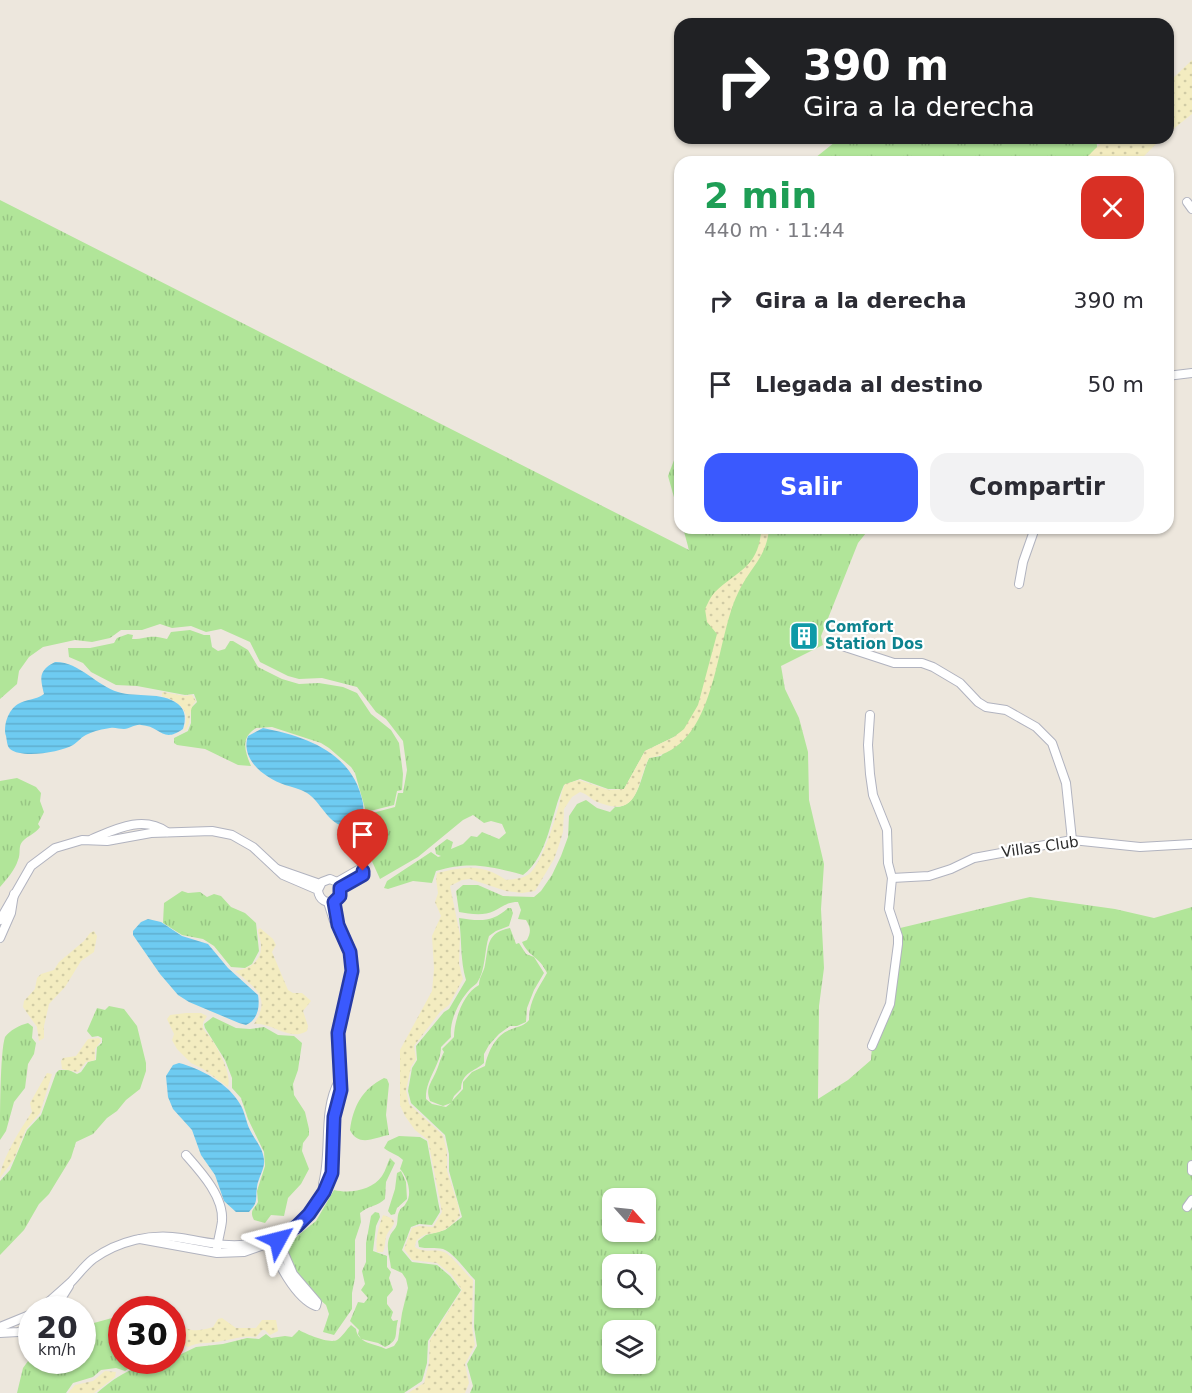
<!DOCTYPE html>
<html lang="es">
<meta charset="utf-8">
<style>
body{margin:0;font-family:"DejaVu Sans",sans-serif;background:#f2f2f3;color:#2b2b33;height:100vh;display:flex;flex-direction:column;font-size:22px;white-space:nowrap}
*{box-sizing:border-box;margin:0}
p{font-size:20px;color:#7c7c81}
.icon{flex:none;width:33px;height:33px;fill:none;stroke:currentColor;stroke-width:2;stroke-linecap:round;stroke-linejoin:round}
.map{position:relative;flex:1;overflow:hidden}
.panel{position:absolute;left:674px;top:156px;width:500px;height:378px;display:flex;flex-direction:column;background:#fff;border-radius:18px;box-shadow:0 2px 4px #0004}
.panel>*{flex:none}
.guide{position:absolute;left:674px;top:18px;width:500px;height:126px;border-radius:18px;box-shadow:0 2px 4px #0004;background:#202124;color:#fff;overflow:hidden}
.needle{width:39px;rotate:117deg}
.tools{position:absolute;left:602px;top:1188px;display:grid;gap:12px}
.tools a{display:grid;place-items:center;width:54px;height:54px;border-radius:12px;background:#fff;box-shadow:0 2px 4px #0004;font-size:30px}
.speed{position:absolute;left:18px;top:1296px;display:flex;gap:12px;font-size:30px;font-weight:700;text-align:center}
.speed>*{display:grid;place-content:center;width:78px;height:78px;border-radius:50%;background:#fff;box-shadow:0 2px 4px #0004;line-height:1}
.speed small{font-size:15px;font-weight:400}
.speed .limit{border:9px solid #d22;background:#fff;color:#111}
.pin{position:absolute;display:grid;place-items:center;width:51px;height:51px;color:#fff;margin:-62px -26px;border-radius:50% 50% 50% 0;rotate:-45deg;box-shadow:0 0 6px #0007}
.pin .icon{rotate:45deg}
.me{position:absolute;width:66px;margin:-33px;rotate:52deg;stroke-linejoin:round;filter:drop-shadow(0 0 4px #0008)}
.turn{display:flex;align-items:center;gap:21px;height:126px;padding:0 30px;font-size:27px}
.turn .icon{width:78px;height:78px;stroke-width:2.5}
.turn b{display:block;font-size:42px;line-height:51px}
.round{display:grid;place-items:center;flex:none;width:63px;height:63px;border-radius:18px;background:#f2f2f3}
.headline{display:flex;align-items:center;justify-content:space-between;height:102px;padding:0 30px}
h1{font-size:36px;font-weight:700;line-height:45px;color:#1e9e55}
.action{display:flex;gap:12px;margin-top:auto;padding:12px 30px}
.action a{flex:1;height:69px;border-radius:18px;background:#3a59fe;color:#fff;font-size:24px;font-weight:700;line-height:69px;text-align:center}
.action a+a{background:#f2f2f3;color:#2b2b33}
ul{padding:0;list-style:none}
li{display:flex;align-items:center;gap:18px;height:84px;padding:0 30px}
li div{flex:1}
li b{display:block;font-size:22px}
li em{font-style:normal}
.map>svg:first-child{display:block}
</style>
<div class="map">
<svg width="1192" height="1393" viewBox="0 0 1192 1393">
<defs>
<pattern id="grass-tufts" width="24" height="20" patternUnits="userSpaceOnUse" patternTransform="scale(1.5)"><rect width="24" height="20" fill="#b1e599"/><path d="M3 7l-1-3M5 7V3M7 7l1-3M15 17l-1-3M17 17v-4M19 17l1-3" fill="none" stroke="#98c584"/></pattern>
<pattern id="sand-dots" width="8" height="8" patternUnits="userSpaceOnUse" patternTransform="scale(1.5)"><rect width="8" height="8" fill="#f3ecc0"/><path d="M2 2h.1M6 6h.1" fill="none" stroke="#d0cba5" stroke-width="1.8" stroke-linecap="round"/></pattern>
<pattern id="water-rules" width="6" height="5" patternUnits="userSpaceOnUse" patternTransform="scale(1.5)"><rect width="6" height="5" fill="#6ecbf1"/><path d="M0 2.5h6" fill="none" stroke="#5faecf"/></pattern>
</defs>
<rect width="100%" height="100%" fill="#ede7dd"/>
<g fill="url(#grass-tufts)" fill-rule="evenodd">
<path d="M840,138H1096L1099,162H810Z"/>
<path d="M0,200L689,550L683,528H870L858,543L821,636L823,645L781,666L785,689L799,718L808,752L809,800L824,864L821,909L824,968L819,1006L818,1099L848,1080L871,1060L872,1046L890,1004L896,929L1030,897L1115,909L1154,918L1192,907V1393H470L473,1386L467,1364L477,1346L474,1327L475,1280C466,1271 454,1253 443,1249C436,1247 426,1249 419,1247L418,1241L426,1235L445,1230L462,1217L449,1171V1154L445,1135L411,1103L408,1091L412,1068L417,1060L416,1046L444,1012L449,1009L466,980C460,960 462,940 459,918C479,921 492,923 508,908H511L513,913L509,926L496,931L489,936C484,951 486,970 477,983C475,985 472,987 470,989C459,1001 449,1021 451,1037L441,1047C441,1065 425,1079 426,1099L432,1104L446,1107L451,1103L443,1106L430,1101C426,1090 429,1086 434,1076C438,1069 440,1059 444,1052L442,1049L454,1037C454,1021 463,993 479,985C479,977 484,972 485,965C489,945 486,933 510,928L516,944L519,943L526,954L534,957L544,973L534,990L527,1008L526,1022L517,1026H510L499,1034L489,1045L484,1054V1063C474,1072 462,1072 461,1089L454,1096L452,1101L463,1089V1082L472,1072L485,1066C488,1051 496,1034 512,1029C519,1026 524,1026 529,1020C529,1001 538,989 547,973C539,956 529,957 522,942L527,940C531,932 531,928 526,920L518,919L521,910L518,902C507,902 504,906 494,911C484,916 470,914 459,912L456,891L463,885H478L503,896L534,897L541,891L552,875L561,856L568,837L569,816L577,804L586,800L597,808L610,812L615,807C639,808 641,774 649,758L661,756L681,732L674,737L645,751L624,789H608L580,779L564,785C551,813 549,856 523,875C489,866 470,861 436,871L432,883L413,881L388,889L384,888L387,881L431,852L438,857L441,856L436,854L435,848L447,839L453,842L451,849L463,844L471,836L477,837L482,832L499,839L506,833L502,824L491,821L484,823L473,815L463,820L418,857L380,879L356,826L365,815L395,807L398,793H403L407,770L403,741L386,719L376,712L357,687L322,678L299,679L288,676L260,662L250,642L221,629L206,632L191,626L172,628L160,624L142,630H121L110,638L92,642L75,640L43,647L29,657L19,671L17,684L0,699ZM612,1198H645V1232H612ZM612,1264H645V1298H612ZM612,1330H645V1364H612Z"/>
<path d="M679,447V515L668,476Z"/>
<path d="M190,630L204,635H210L212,647L218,651L225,649L230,641H233L248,650L258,667L282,679L299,684L319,683L343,687L357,693L371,714L391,730L399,743L403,774L402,790L397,791L394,805L366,812L355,773L351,767L329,748L321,743L272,727L256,728C240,738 245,751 251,766L238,765L205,749L177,745L174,743V738L188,731L191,723V708L197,702L194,694L185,695L137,686L116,685L91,672L83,663L69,657L68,648H90L114,643L117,638L128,634L133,635L132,639C149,639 148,634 167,639L171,632Z"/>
<path d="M17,778L36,787L41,793L40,801L44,812L38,824L40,827C35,834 27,836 22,842C18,847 21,854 18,860C15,870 7,879 0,887V781Z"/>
<path d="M182,891L188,893L200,892L207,897L214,894L221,896L231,907L245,913L256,923L259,951L252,964L245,968L231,967L214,946L203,939L182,935L163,923L164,903Z"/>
<path d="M109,1006L124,1009L137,1026L146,1063V1071L140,1089L126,1100L117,1111L107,1118L93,1134L76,1142L71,1158L49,1194L39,1204L24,1230L0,1255V1181L10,1170L27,1130L41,1115L56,1073L59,1070H69L77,1074L81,1072L88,1062L96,1060L97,1047L102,1043V1038L98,1036L92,1037L87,1031L97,1008L105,1010Z"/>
<path d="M213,1017L236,1028L250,1029L264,1027L278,1035L294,1036L302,1043L298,1070L293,1084L294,1095L305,1112L309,1129V1135L303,1143L302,1151L309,1169L301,1184L288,1198L284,1216L271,1215L265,1223L254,1220C249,1210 254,1210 258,1202L257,1191L265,1166L264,1152L248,1119L241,1098L232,1088V1078L225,1060L205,1028L204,1024Z"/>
<path d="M28,1023L33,1027L32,1038L36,1043L34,1054L28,1064L25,1088L14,1102L6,1131L0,1140C0,1119 0,1052 5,1037C10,1030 20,1025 28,1023Z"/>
<path d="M384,1078L387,1079L389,1084L386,1115L389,1135C375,1137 359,1148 350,1130C353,1107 362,1089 384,1078Z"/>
<path d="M399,1136L420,1137L427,1141L440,1212L432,1225L419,1224L411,1227L402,1250L412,1262L437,1265L450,1276L461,1290L428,1341L427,1363L422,1381L404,1393H97C118,1374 144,1360 172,1360L173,1358L196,1347L223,1344L247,1338L259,1339L266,1334L271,1338L285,1336L292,1337L299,1330C306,1334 329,1344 337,1340C342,1337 347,1329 351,1325L356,1329C358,1344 374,1343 386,1349L394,1346L398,1340L402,1313L408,1288L406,1279L402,1273L391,1268C390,1257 385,1246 390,1236C391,1232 396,1229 397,1224C398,1219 397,1215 400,1210C403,1205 403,1209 406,1203C413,1194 407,1176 400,1169L403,1160C397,1154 390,1153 384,1148L388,1141Z"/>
<path d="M390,1158L395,1163L386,1182L385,1199C378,1206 368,1206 360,1213L361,1222L355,1240V1278L352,1293V1309L334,1335L323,1332L329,1314L326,1305L311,1292L301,1281L283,1244L295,1238L316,1221L334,1190C351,1194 372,1190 382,1176C386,1170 387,1164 390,1158Z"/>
<path d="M401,1171L406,1182L407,1199L397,1208L395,1214L391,1215L388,1211L395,1189L397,1173Z"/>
<path d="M375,1212L379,1213L380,1217L376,1226L373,1251L387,1256V1267L391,1272L389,1278L393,1290L387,1297V1304L393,1312L391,1318L393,1321L398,1320C394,1334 400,1340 385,1347L378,1343L361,1339L358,1334L359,1330L350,1321L358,1302L364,1303L368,1298L361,1290L365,1284L362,1271L366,1262V1243L371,1216Z"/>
<path d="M112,1318H121L122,1360L154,1361L132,1366L125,1371L116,1368L101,1370L93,1377L73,1383L66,1393H17L23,1368L31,1357L32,1360H82L83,1326Z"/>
</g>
<g fill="url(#sand-dots)">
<path d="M1192,60V114L1167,134V84Z"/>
<path d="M1106,138H1162L1138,162H1082Z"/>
<path d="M757,528H769C767,558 749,568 738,593C714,642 718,747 649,758C636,783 640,818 600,803C592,801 588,794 580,792L572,797L564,809L563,832L559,845L554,859L535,891L522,893L506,891L470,879L462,880L450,886L460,935L459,964L463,979L449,1005L440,1012L414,1046L416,1059L411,1067L406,1090L409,1104L443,1135L447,1152V1171L458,1205L460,1216C454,1223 448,1229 439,1232C427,1235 426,1232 416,1241L415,1247C425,1254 434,1248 444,1252C453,1256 464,1273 473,1280L472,1327L475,1345L465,1364L469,1383L465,1393H408L424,1383L429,1363L430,1340L462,1290L451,1274L437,1263L412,1260L404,1249L412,1228L419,1226L433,1227L442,1212L428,1140L415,1130L405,1116L400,1105V1050L432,991L434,969L432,936L441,916L435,902L438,893L436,879L437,873C465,867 481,863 506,880C514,879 522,879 529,874C543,863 559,809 562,791L565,784L579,780L609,790L624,789L645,751L674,737L684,729L698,705L717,634L707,622L705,609C708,603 711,596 715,592C737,571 757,568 761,533Z"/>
<path d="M163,692L185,696L192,695L196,701C187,710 193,722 185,731L184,730C192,711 179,701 162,696V693Z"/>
<path d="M260,928L273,939L276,945L272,952L288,990L293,993H302L311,1001L303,1011L308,1026L307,1031C289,1042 272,1022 254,1024C272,997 255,988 235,971C249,969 262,962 261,945C261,940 258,935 258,930Z"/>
<path d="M94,931L97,936L94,952L81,961L65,987L49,1004L44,1026V1038L39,1041L37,1027L23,1007L24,1001L35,989L37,978L41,974L54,970L59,962L84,941L90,933Z"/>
<path d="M186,1013H201L207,1016C206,1019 203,1021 203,1024C202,1030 207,1033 210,1037C218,1048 232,1074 228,1087L203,1069L191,1063L177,1049L172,1040L174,1034L167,1019L170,1015Z"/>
<path d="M99,1038L101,1041L95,1049V1060L86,1062L78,1072L62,1069L61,1061L63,1058L76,1056L88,1039Z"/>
<path d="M47,1073L52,1074L40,1113L26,1129L14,1159L0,1178C0,1162 22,1126 32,1112L30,1103Z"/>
<path d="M383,1215C404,1221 389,1227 386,1237C385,1242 385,1248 383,1252H377C375,1239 379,1226 383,1215Z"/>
<path d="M222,1318L236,1328H256L262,1320H276L278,1331L270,1335L265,1330H262L256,1337C244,1335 233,1339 222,1341C210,1344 199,1341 188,1347L180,1344L173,1325C182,1323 184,1329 192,1330C198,1331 207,1329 213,1327L218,1319Z"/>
<path d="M105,1371L116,1372L115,1377L94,1393H68L75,1385L93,1381Z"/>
</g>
<g fill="url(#water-rules)">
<path d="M55,662C78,661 97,686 118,692C137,698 161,691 178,704C186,710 186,720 183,729C162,744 161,726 141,725C135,724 130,729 124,729C119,729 115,727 110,728C103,729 94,731 88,734C82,736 78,742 73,745C61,752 22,759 10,749C7,746 7,741 6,736C3,726 8,710 18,704C26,699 36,700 44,694C41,679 37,671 55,662Z"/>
<path d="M263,728C308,737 353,753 363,803C364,812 362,822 352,825C331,832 322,802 307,793C300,789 292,787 285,785C264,778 240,759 248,736Z"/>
<path d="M148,919L161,922L182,936L208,944L228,968L258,995C260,1006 258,1020 246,1025L239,1023L189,1002L178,995L160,974L133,935V931L141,922Z"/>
<path d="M179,1063C200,1068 229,1084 240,1104C245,1112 246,1122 250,1130C255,1140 263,1148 264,1160C265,1169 258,1178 257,1187C255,1200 259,1201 249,1212H236L224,1201L215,1175L201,1155L192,1130L173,1109L168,1097L166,1076L173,1065Z"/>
</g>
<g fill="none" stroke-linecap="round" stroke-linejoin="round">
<g stroke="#b1b3bf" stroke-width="10">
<g id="street">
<path d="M1187,202L1192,209"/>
<path d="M1167,376L1192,373"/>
<path d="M1019,584L1023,562L1035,528"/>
<path d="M836,644L894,663H922L933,667L960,683L978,702L986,707L1006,710L1036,727L1052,743L1066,783L1072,840"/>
<path d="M870,715L868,745L870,774L873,795L887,830L888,863L892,878L889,909L898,936V944L890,1004L872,1046"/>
<path d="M92,839C116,829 143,815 167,832"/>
<path d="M277,869L320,884"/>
<path d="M892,878L929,876L951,869L974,858L1072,840L1140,847L1192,844"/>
<path d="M337,882L358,870L363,871V875L341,888"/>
<path d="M0,920L31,866L55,848L82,840L107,841L151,833L212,831L232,835L253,847L283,875L318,890C319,900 327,905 336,900L341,890L337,882L330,879L322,882L318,890"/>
<path d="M0,938L11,913L14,894"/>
<path d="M186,1155C201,1172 224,1197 222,1221C221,1230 218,1239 217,1249"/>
<path d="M1192,1165V1171"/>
<path d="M323,1184C332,1150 322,1112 339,1081"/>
<path d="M1187,1207L1192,1200"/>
<path d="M140,1239L217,1253L244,1252L278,1240L290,1232L309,1214L324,1192L332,1173L334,1117L341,1090L338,1033L352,971L348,947L334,921L328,902"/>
<path d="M269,1241C277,1261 295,1298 316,1306L317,1302L293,1274L277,1237"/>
<path d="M39,1310C50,1301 60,1292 71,1282C78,1275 84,1266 93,1259C118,1241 151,1233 181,1238C213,1243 230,1249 263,1242"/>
<path d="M54,1310L69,1286"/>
<path d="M0,1327L32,1314"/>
<path d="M0,1333L18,1332L32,1328"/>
</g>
</g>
<use href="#street" stroke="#fff" stroke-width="8"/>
</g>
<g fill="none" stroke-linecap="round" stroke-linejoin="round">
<g stroke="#263aa5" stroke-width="15">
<path id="route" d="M278,1240L297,1226L309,1214L324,1192L332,1173L334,1117L341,1090L338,1033L352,971L350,952L338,925L334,902L340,896V888L363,875V871"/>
</g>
<use href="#route" stroke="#3a59fe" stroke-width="10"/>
</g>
<defs>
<g id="building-square" transform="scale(1.5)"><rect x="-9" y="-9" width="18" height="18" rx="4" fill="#0f9aa8" stroke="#fff"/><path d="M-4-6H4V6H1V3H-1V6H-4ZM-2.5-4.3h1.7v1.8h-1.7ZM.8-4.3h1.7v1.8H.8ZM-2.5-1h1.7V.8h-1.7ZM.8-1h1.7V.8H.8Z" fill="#fff"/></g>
</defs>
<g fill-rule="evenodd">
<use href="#building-square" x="804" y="636"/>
</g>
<g text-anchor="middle" stroke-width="4.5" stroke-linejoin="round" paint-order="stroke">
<g font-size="15" font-weight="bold" fill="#0d838f" stroke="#fff" text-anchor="start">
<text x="825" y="632">Comfort<tspan x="825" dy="17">Station Dos</tspan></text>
</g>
<g font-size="15" fill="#2b2b2b" stroke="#fff">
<text transform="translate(1040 847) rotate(-8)" y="5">Villas Club</text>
</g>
</g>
</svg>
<div class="tools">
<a><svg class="needle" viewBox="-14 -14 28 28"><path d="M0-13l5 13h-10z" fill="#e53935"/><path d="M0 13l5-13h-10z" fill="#7c7c81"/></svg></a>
<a><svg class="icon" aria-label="search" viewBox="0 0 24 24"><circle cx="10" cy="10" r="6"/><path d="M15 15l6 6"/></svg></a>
<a><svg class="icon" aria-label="layers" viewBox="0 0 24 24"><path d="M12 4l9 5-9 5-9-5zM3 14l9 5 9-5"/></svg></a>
</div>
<div class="speed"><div>20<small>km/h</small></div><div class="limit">30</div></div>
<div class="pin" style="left:363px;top:871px;background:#d93025"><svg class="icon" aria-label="arrive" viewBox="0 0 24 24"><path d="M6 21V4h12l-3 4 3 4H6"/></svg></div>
<svg class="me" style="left:278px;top:1240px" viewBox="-20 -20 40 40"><path d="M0-17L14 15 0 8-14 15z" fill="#3a59fe" stroke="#fff" stroke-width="4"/></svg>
<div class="guide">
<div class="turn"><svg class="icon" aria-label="right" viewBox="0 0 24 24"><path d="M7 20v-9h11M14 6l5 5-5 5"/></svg><div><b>390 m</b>Gira a la derecha</div></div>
</div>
<section class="panel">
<div class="headline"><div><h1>2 min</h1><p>440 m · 11:44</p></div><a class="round" style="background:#d93025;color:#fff"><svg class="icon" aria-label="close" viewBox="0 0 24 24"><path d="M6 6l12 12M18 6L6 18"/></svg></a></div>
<ul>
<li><svg class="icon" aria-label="right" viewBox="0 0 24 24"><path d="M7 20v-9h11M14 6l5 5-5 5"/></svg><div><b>Gira a la derecha</b></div><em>390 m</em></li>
<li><svg class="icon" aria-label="arrive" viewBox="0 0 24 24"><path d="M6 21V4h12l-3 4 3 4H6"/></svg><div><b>Llegada al destino</b></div><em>50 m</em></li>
</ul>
<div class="action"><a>Salir</a><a>Compartir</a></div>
</section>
</div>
